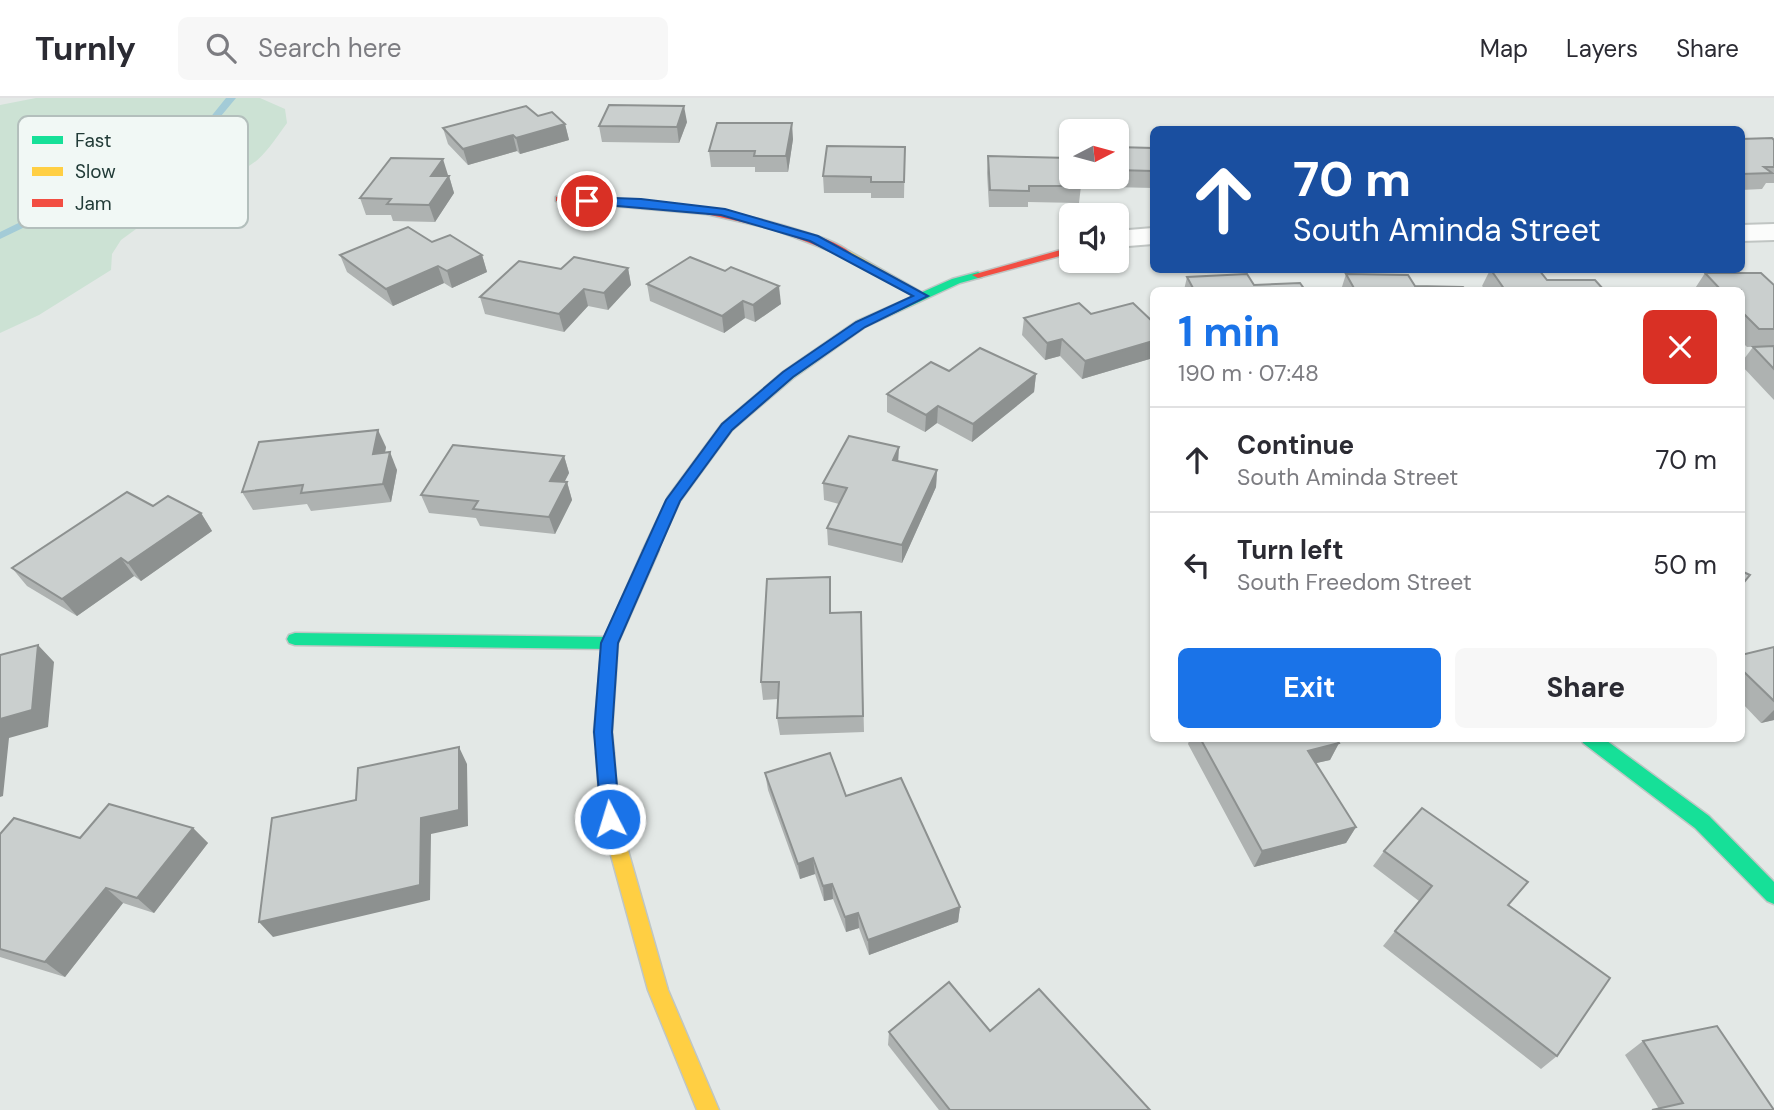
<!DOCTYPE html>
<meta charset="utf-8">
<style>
body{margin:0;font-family:"DM Sans",sans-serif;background:#f7f7f7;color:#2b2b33;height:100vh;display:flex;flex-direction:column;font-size:26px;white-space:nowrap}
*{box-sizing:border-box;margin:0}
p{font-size:23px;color:#7c7c81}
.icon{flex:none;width:38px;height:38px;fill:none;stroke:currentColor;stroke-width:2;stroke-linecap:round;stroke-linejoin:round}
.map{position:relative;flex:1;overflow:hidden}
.drawer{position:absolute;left:1150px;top:189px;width:595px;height:455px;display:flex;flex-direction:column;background:#fff;border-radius:10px;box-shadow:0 2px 5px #0004}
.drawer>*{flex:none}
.banner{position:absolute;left:1150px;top:28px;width:595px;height:147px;border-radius:10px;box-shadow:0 2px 5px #0004;background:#1a4fa0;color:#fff;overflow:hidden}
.needle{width:46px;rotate:84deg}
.fabs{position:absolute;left:1059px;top:21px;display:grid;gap:14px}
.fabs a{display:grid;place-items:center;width:70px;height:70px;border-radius:10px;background:#fff;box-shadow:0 2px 5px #0004;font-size:35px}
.pin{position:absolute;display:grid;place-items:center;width:60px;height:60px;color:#fff;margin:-30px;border:4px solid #fff;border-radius:50%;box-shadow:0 2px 7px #0007}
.me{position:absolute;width:77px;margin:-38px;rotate:355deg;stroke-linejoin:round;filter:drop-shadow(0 0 5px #0008)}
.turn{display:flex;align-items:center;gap:24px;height:147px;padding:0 28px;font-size:32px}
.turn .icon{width:91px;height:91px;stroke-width:2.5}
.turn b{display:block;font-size:49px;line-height:60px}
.round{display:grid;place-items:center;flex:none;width:74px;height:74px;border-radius:10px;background:#f7f7f7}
.overview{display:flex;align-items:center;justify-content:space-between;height:119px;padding:0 28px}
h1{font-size:42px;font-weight:700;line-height:52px;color:#1a73e8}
.action{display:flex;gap:14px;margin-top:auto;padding:14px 28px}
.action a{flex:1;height:80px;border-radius:10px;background:#1a73e8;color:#fff;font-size:28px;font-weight:700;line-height:80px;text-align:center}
.action a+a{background:#f7f7f7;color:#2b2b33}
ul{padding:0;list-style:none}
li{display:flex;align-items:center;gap:21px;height:105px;padding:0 28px;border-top:2px solid #e1e1e2}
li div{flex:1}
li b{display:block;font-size:26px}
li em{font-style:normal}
header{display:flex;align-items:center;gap:42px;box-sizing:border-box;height:98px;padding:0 35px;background:#fff;border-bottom:2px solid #e1e1e2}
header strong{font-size:33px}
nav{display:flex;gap:38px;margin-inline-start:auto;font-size:24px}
.search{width:490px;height:63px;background:#f7f7f7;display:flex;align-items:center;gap:18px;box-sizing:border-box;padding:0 24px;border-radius:10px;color:#7c7c81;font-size:26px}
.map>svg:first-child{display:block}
</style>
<header>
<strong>Turnly</strong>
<div class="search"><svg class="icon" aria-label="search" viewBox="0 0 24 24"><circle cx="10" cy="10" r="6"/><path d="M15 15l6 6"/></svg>Search here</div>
<nav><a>Map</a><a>Layers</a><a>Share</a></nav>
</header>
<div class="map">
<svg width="1774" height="1012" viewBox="0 0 1774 1012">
<rect width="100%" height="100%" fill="#e3e8e6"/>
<path fill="#cce2d4" d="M36,0H260L285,11L287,25C258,66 251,77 198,77L167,102L151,120L121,142L112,156L111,172L39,217L0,235V7Z"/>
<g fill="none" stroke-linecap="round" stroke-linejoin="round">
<path fill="#a3cbd7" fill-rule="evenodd" d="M226,0H236L211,30L133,77L0,141V134L125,73L205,26Z"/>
<g stroke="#c0c5c3" stroke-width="4">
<g id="street">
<path d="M1774,126V142L1741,143V127Z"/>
<path d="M1153,130V146L1116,149V133Z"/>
</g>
</g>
<g stroke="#bfc6c4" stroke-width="3">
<g id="fast">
<path d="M978,174L984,177L982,179L960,185L865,229L793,280L732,332L680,403L656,456H646L643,452L668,399L722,326L783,274L857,223L952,181Z"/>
<path d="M295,535L610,539L616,541L618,545L616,549L610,551L295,547L289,545L287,541L289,537Z"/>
<path d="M1581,640H1603L1709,718L1774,784V806L1767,803L1695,730L1583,645Z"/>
</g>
</g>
<g stroke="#bfc6c4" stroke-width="3">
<g id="slow">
<path d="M841,153H849L928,198L926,200H918L841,157Z"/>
<path d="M605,648L611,650L614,655L619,721L668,892L719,1012H697L648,892L601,721L596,655L599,650Z"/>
</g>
</g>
<g stroke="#bfc6c4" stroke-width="3">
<g id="jam">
<path d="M560,98C642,102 723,107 801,133C817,138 838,144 851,155L841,157L773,131L706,116L556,103V99Z"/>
<path d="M1071,149V155L978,180L972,177Z"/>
<path d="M651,447L659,452L618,545L612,634L614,655L611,660L605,662L599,660L594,634L602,545L643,452Z"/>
</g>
</g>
<use href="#street" fill="#fbfcfb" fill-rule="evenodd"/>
<use href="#fast" fill="#16e098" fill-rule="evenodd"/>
<use href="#slow" fill="#ffcf43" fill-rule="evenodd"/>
<use href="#jam" fill="#f24e42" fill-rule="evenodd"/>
</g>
<g fill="#aeb2b1">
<path d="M538,18L565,26L569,42L520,56L517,53L468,67L448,46L443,30Z"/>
<path d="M687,24L679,45L602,44L599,28Z"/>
<path d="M793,41L788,74H755V69H711L709,53Z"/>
<path d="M1741,41L1774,42V85H1766L1762,91L1741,92Z"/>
<path d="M905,49L904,100H871V95H824L823,78Z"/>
<path d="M1116,49L1153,50V90L1112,89L1110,79H1116Z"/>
<path d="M988,58L1081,88L1079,105L1028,104V109H989L987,75Z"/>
<path d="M448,77V78H449L454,95L435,124L393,123L391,117H366L360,100Z"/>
<path d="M432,144L482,157L487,174L452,190L444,185L393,208L347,174L340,157Z"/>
<path d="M628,170L631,187L608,212L588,208L564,234L485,216L480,199L561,171Z"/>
<path d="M1490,172H1539L1547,182L1604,192H1486L1482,188Z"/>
<path d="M1705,175L1774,187V248L1747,249L1741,243V192H1694Z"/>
<path d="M1346,176L1415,188L1466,192H1341Z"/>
<path d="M1187,179L1254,187L1305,192H1184Z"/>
<path d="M647,186L781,206L755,224L745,220L724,235L650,203Z"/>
<path d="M1091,216L1153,224V260L1082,281L1060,258L1045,262L1022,237L1024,220Z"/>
<path d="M1774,248V302L1741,267V265L1753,249Z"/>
<path d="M949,273L1036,276L1034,294L972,344L937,325L925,334L887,314V296Z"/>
<path d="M386,349L385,355L397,372L391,404L311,413L307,406L253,412L242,394Z"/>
<path d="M564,358L569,375L564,384H567L572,402L555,436L480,428L476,420L429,415L421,397Z"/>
<path d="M898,363L937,372L936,389L902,465L828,447L827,430L839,406L824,402L823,385Z"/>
<path d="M153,408L201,415L212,433L141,483L134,478L77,518L27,488L12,470Z"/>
<path d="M830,479L831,515L861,514L864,634L780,637L777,620L778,601L763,602L761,584Z"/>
<path d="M1774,549V622L1761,625L1741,604V557Z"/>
<path d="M1190,640H1336L1339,645L1330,662L1316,665L1356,729L1346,745L1254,769L1188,646Z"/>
<path d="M765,675L846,698L960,809L958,824L869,857L859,830L846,834L833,801L824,803L815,776L800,781L768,692Z"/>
<path d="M193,730L208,745L154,815L123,805L65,879L0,859V736L80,740Z"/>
<path d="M1384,753L1508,807L1557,958L1541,971L1383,848L1419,803L1373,768Z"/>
<path d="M990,933L1150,1012H939L888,947L889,934Z"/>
<path d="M1643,943L1774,1011H1659L1625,957Z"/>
</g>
<g fill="#8d9190">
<path d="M684,8L687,24L679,45L677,29Z"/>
<path d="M792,25L793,41L788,74L786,58Z"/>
<path d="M565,26L569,42L520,56L516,40Z"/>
<path d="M513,37L517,53L468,67L463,51Z"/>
<path d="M443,61L448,77L437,94L431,78Z"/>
<path d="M449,78L454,95L435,124L429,107Z"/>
<path d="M482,157L487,174L452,190L447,173Z"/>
<path d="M438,168L444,185L393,208L386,191Z"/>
<path d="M628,170L631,187L608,212L604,195Z"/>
<path d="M779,188L781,206L755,224L753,207Z"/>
<path d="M584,191L588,208L564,234L559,216Z"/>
<path d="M743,203L745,220L724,235L722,218Z"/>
<path d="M1062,241L1060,258L1045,262L1047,245Z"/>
<path d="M1153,243V260L1082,281L1085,263Z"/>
<path d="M1036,276L1034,294L972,344L973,326Z"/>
<path d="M938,308L937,325L925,334L926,317Z"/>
<path d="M378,332L386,349L381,374L373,356Z"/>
<path d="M899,349L898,367L893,362Z"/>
<path d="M390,354L397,372L391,404L383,386Z"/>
<path d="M564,358L569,375L556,401L550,383Z"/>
<path d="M937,372L936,389L902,465V447Z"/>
<path d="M567,384L572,402L555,436L549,419Z"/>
<path d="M201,415L212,433L141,483L128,465Z"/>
<path d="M121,460L134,478L77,518L62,501Z"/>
<path d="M38,547L54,564L48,629L9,640L3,698L0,699V621Z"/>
<path d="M1774,612V622L1761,625Z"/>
<path d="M1339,645L1330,662L1299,669L1308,653Z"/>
<path d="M459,649L467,666L468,728L431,736L430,802L273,839L259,824Z"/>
<path d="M1356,729L1346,745L1254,769L1262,753Z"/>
<path d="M193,730L208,745L154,815L137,800Z"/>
<path d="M813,760L815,776L800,781L798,766Z"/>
<path d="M832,786L833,801L824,803L823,788Z"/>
<path d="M106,790L123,805L65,879L45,864Z"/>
<path d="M960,809L958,824L869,857L868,842Z"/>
<path d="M858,815L859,830L846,834L845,819Z"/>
</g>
<g fill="#cacfce" stroke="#8d9190" stroke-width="2">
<path d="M609,7L684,8L677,29L599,28Z"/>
<path d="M526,8L538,18L552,14L565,26L516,40L513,37L463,51L443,30Z"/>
<path d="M717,25H792L786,58H754L755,53H709Z"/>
<path d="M1772,40L1774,42V69H1764L1772,75L1741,76V41Z"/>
<path d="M827,48L905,49L904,84H871V79L823,78Z"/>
<path d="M1116,49L1153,50V73L1116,72Z"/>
<path d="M988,58L1071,60V79H1079L1081,88H1029V93L990,92Z"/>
<path d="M391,60L443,61L431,78H449L429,107L387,106L391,101L360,100Z"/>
<path d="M408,129L432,144L450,137L482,157L447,173L438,168L386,191L340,157Z"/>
<path d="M574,159L628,170L604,195L584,191L559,216L480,199L519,163L561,171Z"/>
<path d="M690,159L725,173L731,169L779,188L753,207L743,203L722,218L647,186Z"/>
<path d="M1491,172H1539L1547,182H1595L1604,192H1505Z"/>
<path d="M1705,175H1761L1774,187V231H1759L1741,213V192H1721Z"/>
<path d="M1247,176L1254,187L1300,185L1305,192H1194L1187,179Z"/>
<path d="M1346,176L1408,177L1415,188L1463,189L1466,192H1355Z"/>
<path d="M1079,205L1091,216L1133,205L1153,224V243L1085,263L1062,241L1047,245L1024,220Z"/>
<path d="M1774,248V271L1753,249Z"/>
<path d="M980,250L1036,276L973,326L938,308L926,317L887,296L931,264L949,273Z"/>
<path d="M378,332L373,356L390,354L383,386L301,395L303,387L242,394L259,344Z"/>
<path d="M849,338L899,349L893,362L937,372L902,447L827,430L847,390L823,385Z"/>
<path d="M453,347L564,358L550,383L567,384L549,419L473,411L478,403L421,397Z"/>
<path d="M127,394L153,408L168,398L201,415L128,465L121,460L62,501L12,470Z"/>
<path d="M1741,473L1750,477L1741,488Z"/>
<path d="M830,479V515L861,514L863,618L777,620L779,584H761L767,481Z"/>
<path d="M38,547L32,612L0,621V557Z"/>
<path d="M1774,549V603L1741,571V557Z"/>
<path d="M1200,640H1336L1339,645L1308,653L1356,729L1262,753Z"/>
<path d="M459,649V712L421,720L420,787L259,824L272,720L356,702L358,670Z"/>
<path d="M830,655L846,698L901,680L960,809L868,842L858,815L845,819L832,786L823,788L813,760L798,766L765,675Z"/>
<path d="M109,706L193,730L137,800L106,790L45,864L0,851V736L14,720L80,740Z"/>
<path d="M1422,710L1528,784L1508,807L1610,880L1557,958L1395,833L1432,788L1384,753Z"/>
<path d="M949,884L990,933L1039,891L1150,1012H950L889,934Z"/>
<path d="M1717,928L1774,1012H1652L1683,1005L1643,943Z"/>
</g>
<path fill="#1a73e8" stroke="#114b97" stroke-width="2" d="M587,99L641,101L725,111L818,138L928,198L865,229L793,279L732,332L680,403L618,545L612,634L620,721L617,727L610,730L604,727L601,721L594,634L601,545L666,402L722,326L783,274L856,224L913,198L810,143L721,117L583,105L582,103Z"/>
<rect x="18" y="18" width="230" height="112" rx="10" fill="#f1f8f5" stroke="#b3bfbc" stroke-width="2"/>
<rect x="32" y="38" width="31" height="8" fill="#16e098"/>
<rect x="32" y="69" width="31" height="9" fill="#ffcf43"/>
<rect x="32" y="101" width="31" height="8" fill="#f24e42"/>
<g font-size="19" fill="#213b37">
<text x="75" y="49">Fast</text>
<text x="75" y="80">Slow</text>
<text x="75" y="112">Jam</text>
</g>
</svg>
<div class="fabs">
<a><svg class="needle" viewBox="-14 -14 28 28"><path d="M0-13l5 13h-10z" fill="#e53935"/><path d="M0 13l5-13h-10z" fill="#7c7c81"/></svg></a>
<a><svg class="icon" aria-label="sound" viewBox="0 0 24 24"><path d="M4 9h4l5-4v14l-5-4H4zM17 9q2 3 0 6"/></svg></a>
</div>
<div class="pin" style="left:587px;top:103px;background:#d93025"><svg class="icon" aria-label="arrive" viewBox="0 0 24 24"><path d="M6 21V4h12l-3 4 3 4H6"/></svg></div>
<svg class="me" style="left:610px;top:721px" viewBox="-20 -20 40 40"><circle r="17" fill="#1a73e8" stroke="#fff" stroke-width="3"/><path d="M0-11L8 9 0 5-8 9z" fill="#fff"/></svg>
<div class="banner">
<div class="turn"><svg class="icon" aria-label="ahead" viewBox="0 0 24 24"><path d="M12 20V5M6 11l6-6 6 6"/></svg><div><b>70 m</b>South Aminda Street</div></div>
</div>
<section class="drawer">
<div class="overview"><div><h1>1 min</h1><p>190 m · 07:48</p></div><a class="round" style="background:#d93025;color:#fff"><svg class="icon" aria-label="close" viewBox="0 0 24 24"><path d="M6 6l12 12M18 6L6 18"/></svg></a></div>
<ul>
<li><svg class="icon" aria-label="ahead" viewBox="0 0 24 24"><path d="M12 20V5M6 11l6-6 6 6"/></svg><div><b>Continue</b><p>South Aminda Street</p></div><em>70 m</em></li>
<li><svg class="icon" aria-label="left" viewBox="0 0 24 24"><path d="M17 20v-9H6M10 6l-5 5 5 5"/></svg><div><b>Turn left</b><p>South Freedom Street</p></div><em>50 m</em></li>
</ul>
<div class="action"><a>Exit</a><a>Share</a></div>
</section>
</div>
